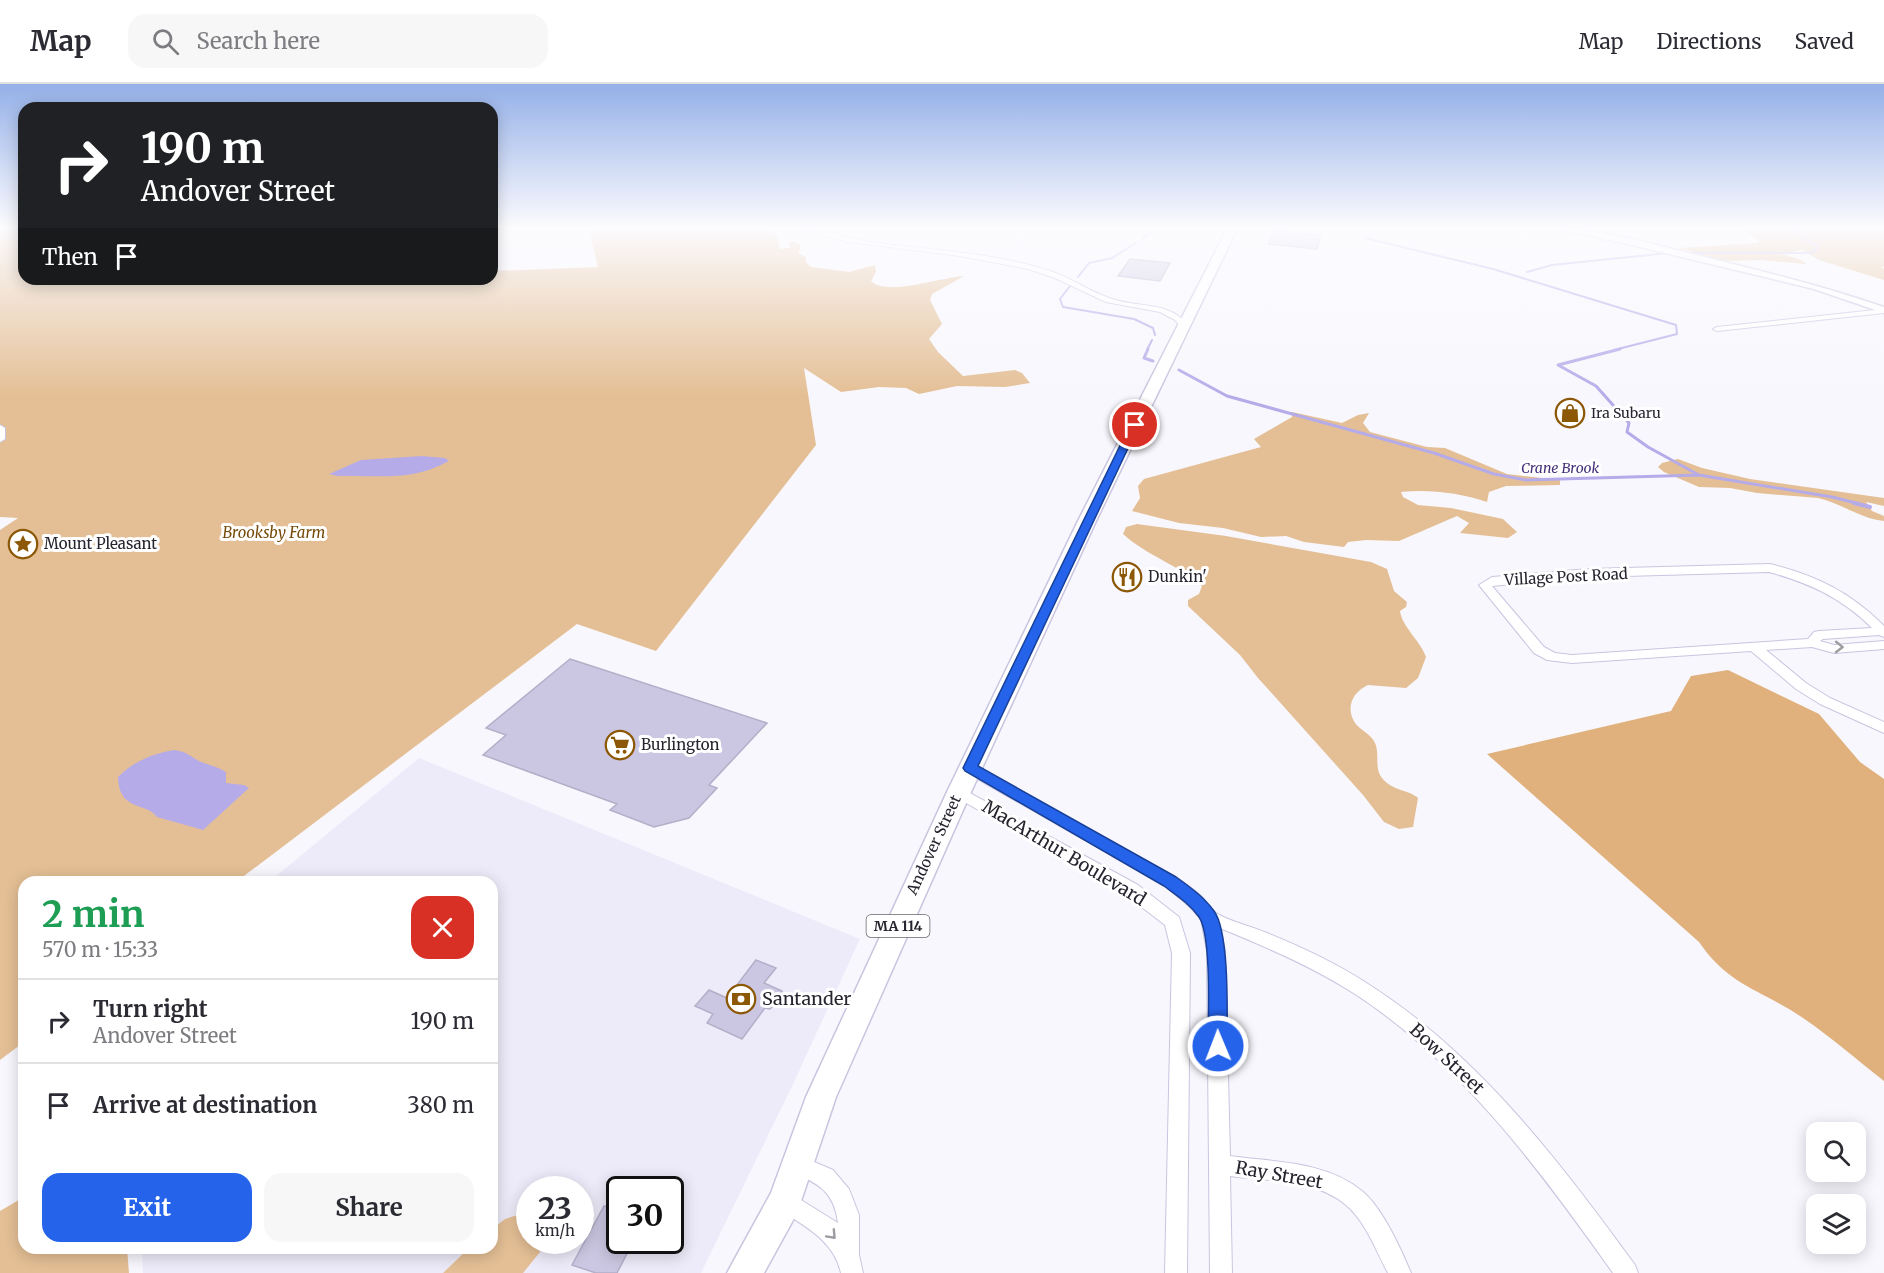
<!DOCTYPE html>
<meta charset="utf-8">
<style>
body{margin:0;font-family:Merriweather,serif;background:#f7f7f7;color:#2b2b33;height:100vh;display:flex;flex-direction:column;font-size:22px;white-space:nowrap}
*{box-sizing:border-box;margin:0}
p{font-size:20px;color:#7c7c81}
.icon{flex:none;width:33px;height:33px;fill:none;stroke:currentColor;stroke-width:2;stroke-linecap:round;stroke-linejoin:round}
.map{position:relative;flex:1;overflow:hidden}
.side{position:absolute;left:18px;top:792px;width:480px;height:378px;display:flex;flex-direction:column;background:#fff;border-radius:18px;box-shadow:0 3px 15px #0003}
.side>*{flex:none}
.hud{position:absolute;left:18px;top:18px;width:480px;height:183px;border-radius:18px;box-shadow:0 3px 15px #0003;background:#202124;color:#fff;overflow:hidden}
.tools{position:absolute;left:1806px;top:1038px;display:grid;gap:12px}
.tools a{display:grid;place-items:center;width:60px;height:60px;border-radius:12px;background:#fff;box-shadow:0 3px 15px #0003;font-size:30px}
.speed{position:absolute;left:516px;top:1092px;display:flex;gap:12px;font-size:30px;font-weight:700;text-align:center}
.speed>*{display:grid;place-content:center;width:78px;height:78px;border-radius:50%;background:#fff;box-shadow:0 3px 15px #0003;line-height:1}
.speed small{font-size:15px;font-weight:400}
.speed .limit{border:3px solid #111;border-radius:9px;background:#fff;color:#111}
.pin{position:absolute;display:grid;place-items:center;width:51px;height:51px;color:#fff;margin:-26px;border:3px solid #fff;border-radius:50%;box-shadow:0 2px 6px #0007}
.me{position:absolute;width:66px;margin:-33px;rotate:359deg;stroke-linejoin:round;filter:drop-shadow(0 0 4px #0008)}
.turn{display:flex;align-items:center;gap:21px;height:126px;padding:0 24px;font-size:27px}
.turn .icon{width:78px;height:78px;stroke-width:2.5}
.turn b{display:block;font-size:42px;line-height:51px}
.then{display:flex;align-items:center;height:57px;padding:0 24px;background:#0003;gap:12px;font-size:22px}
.round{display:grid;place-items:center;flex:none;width:63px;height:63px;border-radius:18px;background:#f7f7f7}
.head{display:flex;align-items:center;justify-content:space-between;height:102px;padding:0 24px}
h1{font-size:36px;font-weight:700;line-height:45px;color:#1e9e55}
.action{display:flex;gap:12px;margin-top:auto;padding:12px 24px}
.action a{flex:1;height:69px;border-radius:18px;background:#2563eb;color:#fff;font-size:24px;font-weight:700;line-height:69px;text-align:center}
.action a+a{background:#f7f7f7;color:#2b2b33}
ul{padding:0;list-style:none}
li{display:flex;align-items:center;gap:18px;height:84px;padding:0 24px;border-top:2px solid #e1e1e2}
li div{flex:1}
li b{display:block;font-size:22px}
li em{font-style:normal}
header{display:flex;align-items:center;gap:36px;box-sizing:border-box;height:84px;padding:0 30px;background:#fff;border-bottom:2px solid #e1e1e2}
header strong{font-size:28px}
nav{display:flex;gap:33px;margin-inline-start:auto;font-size:21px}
.search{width:420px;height:54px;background:#f7f7f7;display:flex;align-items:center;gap:15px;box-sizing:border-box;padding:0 21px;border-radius:18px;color:#7c7c81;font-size:22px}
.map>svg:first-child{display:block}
</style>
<header>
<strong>Map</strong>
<div class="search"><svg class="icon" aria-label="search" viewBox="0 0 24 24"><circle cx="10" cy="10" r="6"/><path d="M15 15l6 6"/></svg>Search here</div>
<nav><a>Map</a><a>Directions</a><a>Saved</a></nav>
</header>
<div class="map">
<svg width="1884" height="1189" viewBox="0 0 1884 1189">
<rect width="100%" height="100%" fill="#f8f7fd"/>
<path fill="#edebf9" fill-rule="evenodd" d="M419,674L860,855L794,998L701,1189H143L142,1164H492V798H269ZM530,1106H580V1156H530ZM620,1106H670V1156H620Z"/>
<g fill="#e4bf95">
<path d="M0,145H24V195H492V187L598,183L589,145H760L777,150L780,165L790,164L789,159L793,157L800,161V165L798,169L806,173V178L811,183L849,188L875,181L876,188L871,197C886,213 942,193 964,192L932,210L930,216L942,240L929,255L938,268L963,292L1015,286L1022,289L1030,299L1005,303L957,302L919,310L906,304L879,303L841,308L804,284L816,361L656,567L577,540L236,798H24V958L0,976V446L18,434L0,433Z"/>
<path d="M1742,145H1884V182L1881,183L1884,185V196L1819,176L1802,166L1781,170L1801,176L1807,180L1761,176L1725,177L1679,164L1759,159V156Z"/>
<path d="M1292,328L1342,339L1358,331L1369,329L1363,339L1370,348L1427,363L1445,364L1507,390L1560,396V401L1506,402L1489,408L1487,418C1460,409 1430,405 1401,408L1403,413L1418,421L1451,424L1503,435L1517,448L1508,454L1460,449L1469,439L1457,432L1399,457L1366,456L1348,458L1344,463L1304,458L1286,452L1261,453L1223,444L1179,439L1132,427L1140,414L1138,402L1144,395L1261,363L1254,355L1292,333Z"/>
<path d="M1678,375L1702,384L1750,395L1884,414V422L1866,418L1872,427L1884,432V437C1861,435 1841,419 1818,414L1757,409L1730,404L1699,403L1664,388L1658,383L1662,379Z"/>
<path d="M1137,440L1226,452L1371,478L1387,485L1394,507L1407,518L1406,523L1400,527C1402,543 1420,556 1426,573L1418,594L1406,604L1368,601C1353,608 1345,623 1355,639C1360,646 1371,650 1375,659C1380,670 1374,684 1382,694C1392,707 1410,706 1418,714L1413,743L1399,745L1384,738L1363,711L1258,594L1240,571L1188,522V516L1199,510L1202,502C1178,481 1146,471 1123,450L1126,443Z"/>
<path d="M24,1113V1164H127L129,1189H0V1127Z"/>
<path d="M524,1129L529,1132L530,1156L549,1157L523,1189H443L469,1164H492V1145L505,1135Z"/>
</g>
<path fill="#e0b17c" d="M1728,586L1819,630L1860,678L1884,695V997C1857,976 1831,953 1803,934C1762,906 1729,902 1699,858L1487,670L1671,627L1691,592Z"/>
<g fill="#b6abe9">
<path d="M422,372L445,374L449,377C410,398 381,391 338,392L329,390L361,376Z"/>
<path d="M174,666C190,668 192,675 204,679C212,682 218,683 226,688V699L244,701L249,704L203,746L157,733C147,718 119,728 118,693C134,677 152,670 174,666Z"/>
</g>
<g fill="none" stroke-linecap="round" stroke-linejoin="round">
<g stroke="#b6abe9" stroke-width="2">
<path d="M1143,154L1151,148"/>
<path d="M1365,154L1493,185L1676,241L1677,250L1614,266"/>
<path d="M1691,169H1812L1818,163L1790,145"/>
<path d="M1527,188L1552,181L1669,169"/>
<path d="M1078,193L1089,179L1112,174L1136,159"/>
<path d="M1070,202L1060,215L1063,223L1134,235L1153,244L1155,251"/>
<path d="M1147,266L1152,256"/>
</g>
<g stroke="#b6abe9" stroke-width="3">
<path d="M1148,265L1144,274L1153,277"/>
<path d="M1620,265L1558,281L1596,302L1629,339L1627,348L1648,363L1697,390"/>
<path d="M1179,286L1227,312L1434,369L1494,390L1526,396L1699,391L1832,413L1860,420"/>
</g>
<path stroke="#b6abe9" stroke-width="4" d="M1854,419L1870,423"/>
</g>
<g fill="#cbc7e2" stroke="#b3afc9" stroke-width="1.5">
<path d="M1274,146L1287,148L1321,151L1317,165L1268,160Z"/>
<path d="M1130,175L1170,179L1160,197L1118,192Z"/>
<path d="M1118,485L1141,489L1137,502L1113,497Z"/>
<path d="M570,575L767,639L709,701L717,704L689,734L654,743L610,726L617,720L483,671L506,651L486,644Z"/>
<path d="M756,876L776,884L764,899L782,907L783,912L770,925L765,924L742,955L707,939L713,930L695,922L709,906L727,914Z"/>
<path d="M604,1122L620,1127V1156H634L617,1189H596L572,1181Z"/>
</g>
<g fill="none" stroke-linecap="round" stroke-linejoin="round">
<g stroke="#c9c5e0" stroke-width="2">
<g id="minor">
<path d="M802,145C824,145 847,154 869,158C930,166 991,168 1050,187C1072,194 1090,208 1112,215C1139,224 1169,217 1188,241L1181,243L1175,236L1160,228L1106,218L1055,194L1028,185L960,172L848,158Z"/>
<path d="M1884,225V229L1717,247L1713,245L1717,243Z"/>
<path d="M0,341L5,344V355L0,358Z"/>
<path d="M1770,480C1817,492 1850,508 1884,542V553L1879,551L1823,555L1820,557L1834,561L1884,557V565L1834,569L1812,563L1766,566L1806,599L1830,614L1884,638V649L1820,620L1796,605L1751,567L1572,579L1547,576L1534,569L1479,501L1492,493L1589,485ZM1769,488C1809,499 1842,514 1872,544L1819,547L1814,548L1808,555L1572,571L1555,569L1544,563L1492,502L1589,493Z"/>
<path d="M970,679L1176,793C1184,799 1193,805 1201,812C1206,817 1210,825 1216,829C1231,838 1251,842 1267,849C1302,863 1336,879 1368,900C1478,970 1559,1077 1635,1181L1638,1189H1613C1540,1086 1462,980 1355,910C1313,883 1266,863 1220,844L1225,867L1230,1072C1273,1078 1326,1077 1362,1107C1382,1123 1401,1165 1411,1189H1388C1376,1167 1366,1138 1346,1121C1316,1095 1267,1097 1230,1092L1232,1189H1210L1207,867L1201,835L1189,822L1164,801L965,688L963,684L965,680Z"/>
<path d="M959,703L1138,801L1179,833L1190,869L1187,1189H1165L1172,869L1165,841L1126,811L954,712L951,708L954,704Z"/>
<path d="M798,1071L833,1086L849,1105L859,1131V1171L863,1189H841C834,1156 804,1142 777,1124L774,1117L777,1110L785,1106L838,1139C834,1107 818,1099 791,1088L788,1081L791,1074Z"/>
</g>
</g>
<g stroke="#c9c5e0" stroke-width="3">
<path id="secondary" d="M1557,145C1601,145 1645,158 1688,169C1754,185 1820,201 1884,223V229L1814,205L1632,161Z"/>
</g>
<g stroke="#c9c5e0" stroke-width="3">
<path id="trunk" d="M1227,145H1237L1096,437L971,708L836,1013L797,1129L764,1189H727L771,1109L806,1013L947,708L1078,437Z"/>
</g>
<use href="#minor" fill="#fff" fill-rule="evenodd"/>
<use href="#secondary" fill="#fff" fill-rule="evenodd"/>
<use href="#trunk" fill="#fff" fill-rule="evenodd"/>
</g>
<defs><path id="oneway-chevron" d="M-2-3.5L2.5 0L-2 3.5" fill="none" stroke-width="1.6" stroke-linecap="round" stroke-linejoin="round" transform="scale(1.5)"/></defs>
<g stroke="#9d9da1">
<use href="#oneway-chevron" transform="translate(1839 563) rotate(1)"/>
<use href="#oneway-chevron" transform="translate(832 1151) rotate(47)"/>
</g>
<linearGradient id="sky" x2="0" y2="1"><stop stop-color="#94b0e8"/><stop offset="0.46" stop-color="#fcfbfe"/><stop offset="1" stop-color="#fcfbfe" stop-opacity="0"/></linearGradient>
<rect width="1884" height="312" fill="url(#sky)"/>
<path fill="#2563eb" stroke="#184099" stroke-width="1.5" d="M1135,338L1139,341L978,682L1176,793C1190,803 1204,813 1214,827C1230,849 1227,933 1227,962L1225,968L1218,970L1211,968L1208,962C1208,936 1212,852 1199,833C1190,820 1176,811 1164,802L965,687L963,684L1130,341Z"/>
<defs>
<g id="shop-ring" transform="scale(1.5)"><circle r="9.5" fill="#fff" stroke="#8c5806" stroke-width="1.5"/><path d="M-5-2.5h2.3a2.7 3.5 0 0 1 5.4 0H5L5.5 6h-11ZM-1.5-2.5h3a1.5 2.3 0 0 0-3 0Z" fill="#8c5806"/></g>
<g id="sight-ring" transform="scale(1.5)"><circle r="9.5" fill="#fff" stroke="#8c5806" stroke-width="1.5"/><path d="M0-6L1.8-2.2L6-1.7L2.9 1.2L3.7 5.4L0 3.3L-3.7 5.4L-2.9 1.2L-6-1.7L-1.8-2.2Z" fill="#8c5806"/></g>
<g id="restaurant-ring" transform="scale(1.5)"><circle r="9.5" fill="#fff" stroke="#8c5806" stroke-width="1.5"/><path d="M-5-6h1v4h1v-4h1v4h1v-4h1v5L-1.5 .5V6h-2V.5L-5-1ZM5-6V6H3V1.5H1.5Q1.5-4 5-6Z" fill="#8c5806"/></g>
<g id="supermarket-ring" transform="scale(1.5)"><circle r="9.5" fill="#fff" stroke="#8c5806" stroke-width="1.5"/><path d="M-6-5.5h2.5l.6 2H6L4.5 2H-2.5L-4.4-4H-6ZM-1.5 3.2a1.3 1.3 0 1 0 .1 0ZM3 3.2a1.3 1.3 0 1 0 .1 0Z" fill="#8c5806"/></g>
<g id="bank-ring" transform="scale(1.5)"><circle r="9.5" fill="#fff" stroke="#8c5806" stroke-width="1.5"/><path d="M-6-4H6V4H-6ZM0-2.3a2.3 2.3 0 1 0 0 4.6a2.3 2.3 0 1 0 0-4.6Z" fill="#8c5806"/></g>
</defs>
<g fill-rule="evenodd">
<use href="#shop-ring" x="1570" y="329"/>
<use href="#sight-ring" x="23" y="460"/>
<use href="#restaurant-ring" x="1127" y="493"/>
<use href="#supermarket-ring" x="620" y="661"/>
<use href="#bank-ring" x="741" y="915"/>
</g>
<g text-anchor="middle" stroke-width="6" stroke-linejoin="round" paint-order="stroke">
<g font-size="14" fill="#26252f" stroke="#fff" text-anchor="start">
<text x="1591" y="334">Ira Subaru</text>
</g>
<g font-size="14" font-style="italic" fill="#443078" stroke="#fff">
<text x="1560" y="389">Crane Brook</text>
</g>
<rect fill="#fff" stroke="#67666d" stroke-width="1.5" x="866.5" y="831" width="63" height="22" rx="4.5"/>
<g font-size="14" font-weight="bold" fill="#26252f">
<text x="898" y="847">MA 114</text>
</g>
<g font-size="15" font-style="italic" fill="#764a07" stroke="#fff">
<text x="274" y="454">Brooksby Farm</text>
</g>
<g font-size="15" fill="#26252f" stroke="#fff" text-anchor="start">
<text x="44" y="465">Mount Pleasant</text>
<text x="1148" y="498">Dunkin'</text>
<text x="641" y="666">Burlington</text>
</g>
<g font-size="15" fill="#26252f" stroke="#fff">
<text transform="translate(1566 493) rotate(-3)" y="5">Village Post Road</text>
<text transform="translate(934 761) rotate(-65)" y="5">Andover Street</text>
</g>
<g font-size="18" fill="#26252f" stroke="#fff">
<text transform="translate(1064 769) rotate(31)" y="6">MacArthur Boulevard</text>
<text transform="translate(1447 975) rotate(43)" y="6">Bow Street</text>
<text transform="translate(1279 1091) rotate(10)" y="6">Ray Street</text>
</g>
<g font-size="18" fill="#26252f" stroke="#fff" text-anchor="start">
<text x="762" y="921">Santander</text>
</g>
</g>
</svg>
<div class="tools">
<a><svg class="icon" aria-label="search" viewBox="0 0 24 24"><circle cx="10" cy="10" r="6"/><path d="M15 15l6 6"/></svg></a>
<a><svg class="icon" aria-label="layers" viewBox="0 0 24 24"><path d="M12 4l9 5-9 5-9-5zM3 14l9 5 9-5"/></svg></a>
</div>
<div class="speed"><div>23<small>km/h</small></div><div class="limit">30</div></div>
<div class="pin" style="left:1135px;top:341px;background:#d93025"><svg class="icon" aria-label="arrive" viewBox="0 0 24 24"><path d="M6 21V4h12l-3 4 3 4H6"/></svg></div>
<svg class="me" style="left:1218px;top:962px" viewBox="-20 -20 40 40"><circle r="17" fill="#2563eb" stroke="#fff" stroke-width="3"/><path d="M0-11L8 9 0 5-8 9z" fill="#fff"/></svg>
<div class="hud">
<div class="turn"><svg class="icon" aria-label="right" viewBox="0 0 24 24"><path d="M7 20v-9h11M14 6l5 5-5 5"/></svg><div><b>190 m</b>Andover Street</div></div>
<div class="then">Then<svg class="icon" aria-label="arrive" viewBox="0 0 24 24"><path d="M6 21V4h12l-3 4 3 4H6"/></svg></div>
</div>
<section class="side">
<div class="head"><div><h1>2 min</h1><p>570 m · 15:33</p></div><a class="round" style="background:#d93025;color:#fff"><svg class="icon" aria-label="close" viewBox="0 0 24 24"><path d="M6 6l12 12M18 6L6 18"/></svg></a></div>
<ul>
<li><svg class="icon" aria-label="right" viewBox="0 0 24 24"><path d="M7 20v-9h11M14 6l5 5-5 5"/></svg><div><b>Turn right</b><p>Andover Street</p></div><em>190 m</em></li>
<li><svg class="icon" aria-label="arrive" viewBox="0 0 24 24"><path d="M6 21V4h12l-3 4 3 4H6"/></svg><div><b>Arrive at destination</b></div><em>380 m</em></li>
</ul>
<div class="action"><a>Exit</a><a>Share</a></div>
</section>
</div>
